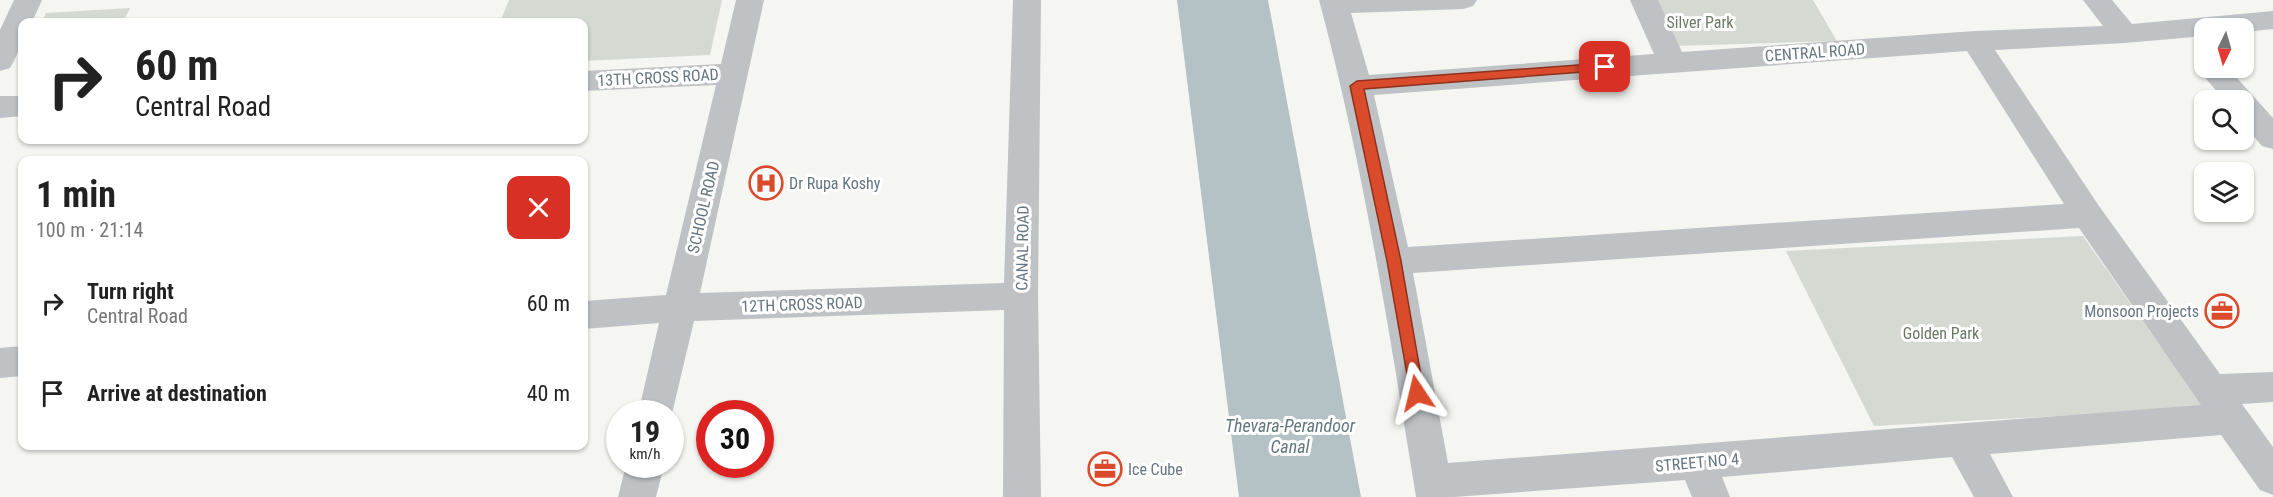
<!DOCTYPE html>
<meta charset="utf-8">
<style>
body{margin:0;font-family:"Roboto Condensed",sans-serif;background:#f2f2f2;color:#222;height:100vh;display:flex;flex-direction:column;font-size:22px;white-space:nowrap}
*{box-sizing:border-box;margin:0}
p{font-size:20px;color:#767676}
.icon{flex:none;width:33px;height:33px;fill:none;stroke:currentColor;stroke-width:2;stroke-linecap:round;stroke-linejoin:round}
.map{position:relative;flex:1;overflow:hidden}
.panel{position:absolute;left:18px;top:156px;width:570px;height:294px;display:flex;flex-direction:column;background:#fff;border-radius:12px;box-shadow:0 2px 4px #0004}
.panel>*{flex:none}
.banner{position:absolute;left:18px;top:18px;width:570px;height:126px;border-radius:12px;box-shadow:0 2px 4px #0004;background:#fff;color:#222;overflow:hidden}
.needle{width:39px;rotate:185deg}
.buttons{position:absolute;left:2194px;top:18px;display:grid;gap:12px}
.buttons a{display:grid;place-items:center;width:60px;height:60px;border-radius:12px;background:#fff;box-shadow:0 2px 4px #0004;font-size:30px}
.speed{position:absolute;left:606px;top:400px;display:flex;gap:12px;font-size:30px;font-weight:700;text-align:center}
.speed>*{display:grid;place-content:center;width:78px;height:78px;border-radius:50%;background:#fff;box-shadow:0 2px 4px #0004;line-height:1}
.speed small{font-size:15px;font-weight:400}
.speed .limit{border:9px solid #d22;background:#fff;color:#111}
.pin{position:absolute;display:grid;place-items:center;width:51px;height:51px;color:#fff;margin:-26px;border-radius:12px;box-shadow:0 3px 9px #0006}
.me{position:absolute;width:66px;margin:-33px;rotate:350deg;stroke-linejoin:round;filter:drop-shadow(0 0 4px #0008)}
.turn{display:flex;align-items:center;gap:21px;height:126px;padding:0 18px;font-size:27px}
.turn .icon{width:78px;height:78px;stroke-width:2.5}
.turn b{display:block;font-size:42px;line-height:51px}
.round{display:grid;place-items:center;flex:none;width:63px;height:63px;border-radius:12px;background:#f2f2f2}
.head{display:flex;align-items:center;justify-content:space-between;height:102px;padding:0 18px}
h1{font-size:36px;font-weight:700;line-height:45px}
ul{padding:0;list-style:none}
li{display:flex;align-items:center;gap:18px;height:90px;padding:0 18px}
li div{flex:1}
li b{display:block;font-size:22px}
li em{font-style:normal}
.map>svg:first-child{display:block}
</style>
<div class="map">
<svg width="2273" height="497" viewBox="0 0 2273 497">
<rect width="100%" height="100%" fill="#f5f5f1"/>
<g fill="#d4dad1">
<path d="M509,0H722L710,55L584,61V22H500Z"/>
<path d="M1654,0H1813L1837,41L1676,46Z"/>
<path d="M130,8L123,22H42L46,13Z"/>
<path d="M2083,236L2204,408L1874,426L1786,251Z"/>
</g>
<path fill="#b5c2c5" d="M1177,0H1268L1361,497H1239Z"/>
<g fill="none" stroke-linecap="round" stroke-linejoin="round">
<g fill="#bec2c5" fill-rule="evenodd">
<path d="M14,0H42L32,22H22C22,40 20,52 10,68L0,71V30Z"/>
<path d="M736,0H764L700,293L1004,283L1013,0H1041L1038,296L1041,497H1003L1004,310L694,321L670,422V414H638L659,323L584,329V301L666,295L716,85L584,91V71L721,64Z"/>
<path d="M1319,0H1477L1473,6L1463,9L1351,13L1369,75L1654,54L1630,0H1658L1682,52L1975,31L2103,26L2083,0H2112L2132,24L2273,11V29L2244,32V28H2205V36L2125,43L1995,50L2099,206L2220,374L2273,372V402L2242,404L2273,447V495L2260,490L2221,435L1990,454L2013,497H1974L1952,457L1722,477L1730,497H1692L1685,480L1454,497H1416C1389,330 1363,163 1319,0ZM1967,51L2064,204L1408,247L1374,95ZM2079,228L2201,405L1448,463L1413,273Z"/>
<path d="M2205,60V68H2228L2273,118V149L2262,146L2244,125V100H2224L2197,68Z"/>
<path d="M0,96H22V116L0,118Z"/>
<path d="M22,346V376L0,378V348Z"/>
<path d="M626,465H664L656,497H618Z"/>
</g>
</g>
<path fill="#da4b2c" stroke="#8e311d" stroke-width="1.5" d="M1605,63L1609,64V70L1364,89L1401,261L1424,393L1417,399L1411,397L1387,261L1350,86L1357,81Z"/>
<defs>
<g id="hospital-ring" transform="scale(1.725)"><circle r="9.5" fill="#fff" stroke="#da4b2c" stroke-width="1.5"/><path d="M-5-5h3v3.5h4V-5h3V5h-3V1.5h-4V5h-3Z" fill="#da4b2c"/></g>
<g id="office-ring" transform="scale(1.725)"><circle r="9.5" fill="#fff" stroke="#da4b2c" stroke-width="1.5"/><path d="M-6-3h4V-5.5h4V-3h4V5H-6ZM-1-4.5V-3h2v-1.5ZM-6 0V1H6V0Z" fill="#da4b2c"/></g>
</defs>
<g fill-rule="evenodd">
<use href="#hospital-ring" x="766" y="183"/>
<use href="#office-ring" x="2222" y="311"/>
<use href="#office-ring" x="1105" y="469"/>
</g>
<g text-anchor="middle" stroke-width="6" stroke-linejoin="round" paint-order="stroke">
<g font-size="16" fill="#697964" stroke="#fff">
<text x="1700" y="28">Silver Park</text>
<text x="1941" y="339">Golden Park</text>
</g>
<g font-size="16" fill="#657681" stroke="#fff">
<text transform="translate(1815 52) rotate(-4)" y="6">CENTRAL ROAD</text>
<text transform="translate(658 77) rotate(-3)" y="6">13TH CROSS ROAD</text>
<text transform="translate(703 207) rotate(-77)" y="6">SCHOOL ROAD</text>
<text transform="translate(1022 248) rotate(-89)" y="6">CANAL ROAD</text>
<text transform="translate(802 304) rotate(-2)" y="6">12TH CROSS ROAD</text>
<text transform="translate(1697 462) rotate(-5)" y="6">STREET NO 4</text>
</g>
<g font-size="16" fill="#657681" stroke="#fff" text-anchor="start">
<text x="789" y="189">Dr Rupa Koshy</text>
<text x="2199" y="317" text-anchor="end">Monsoon Projects</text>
<text x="1128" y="475">Ice Cube</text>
</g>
<g font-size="18" font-style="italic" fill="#61777e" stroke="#fff">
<text x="1290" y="432">Thevara-Perandoor<tspan x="1290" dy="21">Canal</tspan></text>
</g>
</g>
</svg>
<div class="buttons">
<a><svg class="needle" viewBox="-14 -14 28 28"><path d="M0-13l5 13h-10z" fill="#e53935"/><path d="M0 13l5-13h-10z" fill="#767676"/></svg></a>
<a><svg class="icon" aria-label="search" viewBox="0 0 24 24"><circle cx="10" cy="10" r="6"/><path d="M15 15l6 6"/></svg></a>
<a><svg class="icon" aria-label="layers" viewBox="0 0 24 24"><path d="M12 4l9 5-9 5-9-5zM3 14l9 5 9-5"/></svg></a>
</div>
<div class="speed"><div>19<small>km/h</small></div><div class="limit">30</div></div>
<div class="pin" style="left:1605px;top:67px;background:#d93025"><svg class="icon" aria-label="arrive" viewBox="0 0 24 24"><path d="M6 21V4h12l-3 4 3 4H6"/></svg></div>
<svg class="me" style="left:1417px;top:393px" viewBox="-20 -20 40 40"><path d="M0-17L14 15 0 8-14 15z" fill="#da4b2c" stroke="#fff" stroke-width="4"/></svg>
<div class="banner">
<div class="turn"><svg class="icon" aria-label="right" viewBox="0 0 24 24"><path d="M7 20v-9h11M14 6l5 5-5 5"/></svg><div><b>60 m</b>Central Road</div></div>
</div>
<section class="panel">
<div class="head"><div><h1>1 min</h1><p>100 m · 21:14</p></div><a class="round" style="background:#d93025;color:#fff"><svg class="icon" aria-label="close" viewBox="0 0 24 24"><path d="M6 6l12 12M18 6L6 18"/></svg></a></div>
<ul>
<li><svg class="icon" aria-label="right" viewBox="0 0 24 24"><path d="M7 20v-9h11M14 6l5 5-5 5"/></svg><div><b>Turn right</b><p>Central Road</p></div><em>60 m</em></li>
<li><svg class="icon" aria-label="arrive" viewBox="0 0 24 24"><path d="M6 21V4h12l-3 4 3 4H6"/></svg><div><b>Arrive at destination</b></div><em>40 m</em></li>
</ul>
</section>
</div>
